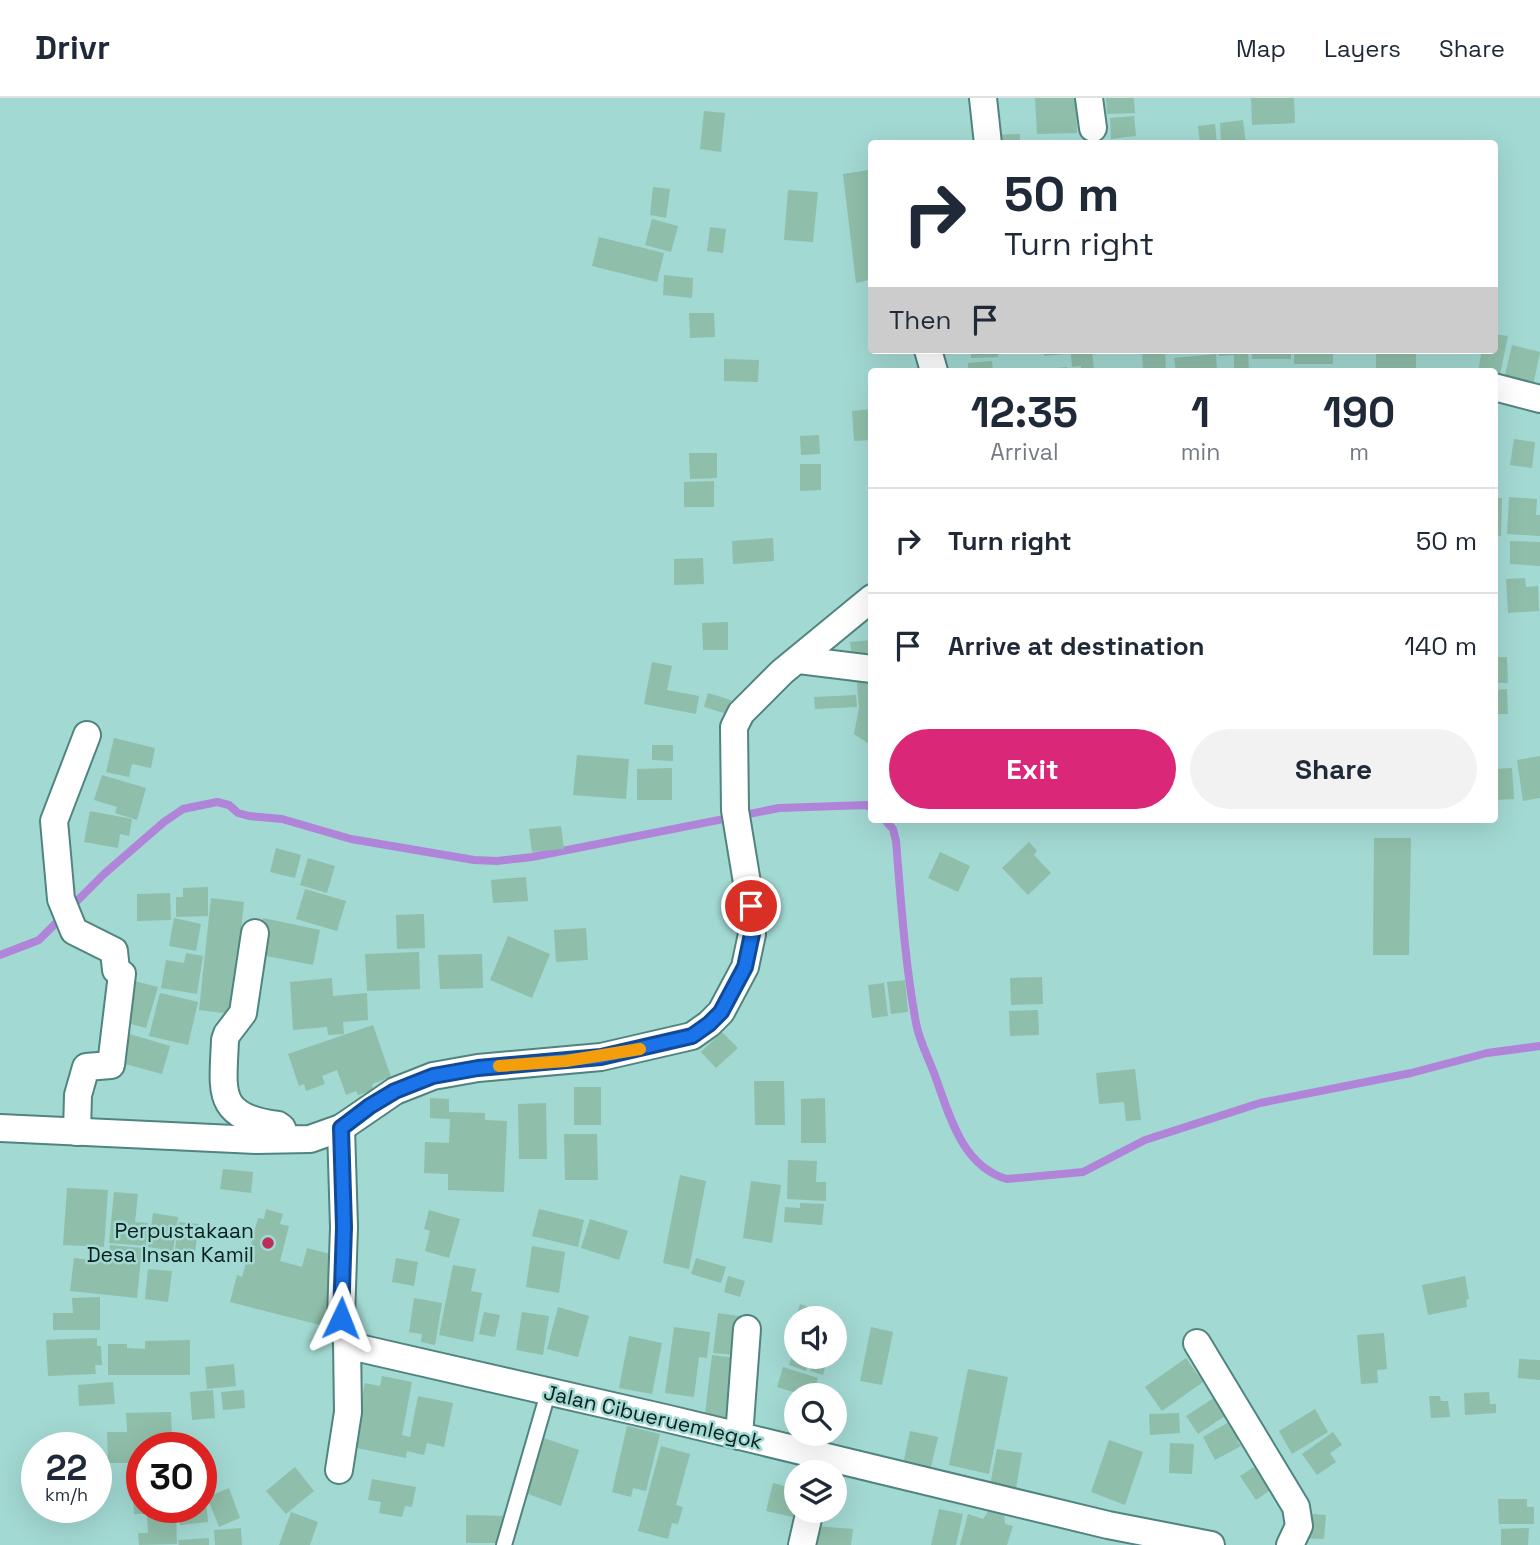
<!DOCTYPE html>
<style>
body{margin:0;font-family:"Space Grotesk",sans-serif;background:#f2f2f3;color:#1f2937;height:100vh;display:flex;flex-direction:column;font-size:26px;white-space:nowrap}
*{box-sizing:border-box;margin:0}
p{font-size:23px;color:#747a83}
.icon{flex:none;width:38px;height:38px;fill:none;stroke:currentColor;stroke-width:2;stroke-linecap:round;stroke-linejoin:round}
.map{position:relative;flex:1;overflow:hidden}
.sheet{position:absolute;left:868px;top:270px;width:630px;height:455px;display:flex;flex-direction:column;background:#fff;border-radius:7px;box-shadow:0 7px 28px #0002}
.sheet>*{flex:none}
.banner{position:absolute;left:868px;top:42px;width:630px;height:214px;border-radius:7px;box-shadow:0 7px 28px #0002;background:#fff;color:#1f2937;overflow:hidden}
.tools{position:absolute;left:784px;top:1208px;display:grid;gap:14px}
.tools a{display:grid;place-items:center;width:63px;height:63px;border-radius:50%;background:#fff;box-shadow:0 7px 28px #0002;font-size:35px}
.speed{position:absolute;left:21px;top:1334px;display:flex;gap:14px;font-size:35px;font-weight:700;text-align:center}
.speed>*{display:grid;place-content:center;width:91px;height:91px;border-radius:50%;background:#fff;box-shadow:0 7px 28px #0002;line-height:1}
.speed small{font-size:18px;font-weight:400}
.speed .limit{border:10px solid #d22;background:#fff;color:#111}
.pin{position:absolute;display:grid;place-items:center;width:60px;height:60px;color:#fff;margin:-30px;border:4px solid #fff;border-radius:50%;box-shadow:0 2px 7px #0007}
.me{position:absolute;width:77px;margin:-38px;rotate:2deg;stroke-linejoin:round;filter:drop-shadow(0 0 5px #0008)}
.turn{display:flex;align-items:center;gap:24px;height:147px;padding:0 21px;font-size:32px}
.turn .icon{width:91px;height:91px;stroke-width:2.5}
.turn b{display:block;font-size:49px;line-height:60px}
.then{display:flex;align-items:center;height:66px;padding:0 21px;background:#0003;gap:14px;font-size:26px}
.eta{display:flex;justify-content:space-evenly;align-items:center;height:119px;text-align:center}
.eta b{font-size:42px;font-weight:700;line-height:49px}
.button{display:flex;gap:14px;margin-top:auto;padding:14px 21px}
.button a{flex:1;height:80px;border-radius:42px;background:#db2777;color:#fff;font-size:28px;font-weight:700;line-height:80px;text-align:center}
.button a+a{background:#f2f2f3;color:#1f2937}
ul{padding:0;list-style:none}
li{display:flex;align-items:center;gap:21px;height:105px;padding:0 21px;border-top:2px solid #e0e1e3}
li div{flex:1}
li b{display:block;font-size:26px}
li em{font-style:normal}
header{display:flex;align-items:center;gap:42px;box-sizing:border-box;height:98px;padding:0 35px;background:#fff;border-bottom:2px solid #e0e1e3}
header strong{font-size:33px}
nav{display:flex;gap:38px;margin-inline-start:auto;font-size:24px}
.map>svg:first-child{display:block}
</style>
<header>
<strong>Drivr</strong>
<nav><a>Map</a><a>Layers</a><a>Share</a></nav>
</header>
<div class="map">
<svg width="1540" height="1447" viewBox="0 0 1540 1447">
<rect width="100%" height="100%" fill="#a3d9d3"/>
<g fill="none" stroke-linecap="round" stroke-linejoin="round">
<g stroke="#b084d8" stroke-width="8">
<path d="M884,721L893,731L896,743C901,804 905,865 916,925C919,942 928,959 934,975C949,1015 961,1068 1007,1081L1083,1074L1145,1042L1260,1005L1411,975L1487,955L1540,948"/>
<path d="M71,809L104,776L164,724L183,711L217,704L229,707L238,715L249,718L282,721L351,741L474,762L497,763L532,759L779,710L867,707L872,711"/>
<path d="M0,857L39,842L62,819"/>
</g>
</g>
<g fill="#8fbeaa">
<path d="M1035,0H1076L1077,35L1037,36Z"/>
<path d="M1106,0H1134L1135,15L1107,16Z"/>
<path d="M1251,0H1294L1295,25L1252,27Z"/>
<path d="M704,13L725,15L721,54L700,51Z"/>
<path d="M1134,18L1136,38L1111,41L1110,20Z"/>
<path d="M1243,22L1246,46H1221L1220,25Z"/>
<path d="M1215,26L1217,46H1200L1198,28Z"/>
<path d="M1020,36V46H993L992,37Z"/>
<path d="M868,72L872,90V181L856,185L843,76Z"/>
<path d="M653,89L670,91L666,120L650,117Z"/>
<path d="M788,92L818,94L813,144L784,142Z"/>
<path d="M652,121L678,128L671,154L645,147Z"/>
<path d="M710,129L726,131L723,155L707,153Z"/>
<path d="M599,139L664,155L657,184L592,168Z"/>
<path d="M664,177L693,180L692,200L663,197Z"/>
<path d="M689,215H714L715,239L690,240Z"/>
<path d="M1494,236L1508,238L1499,282L1494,281V273H1478L1482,252H1494Z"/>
<path d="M1512,247L1540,254L1533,288L1504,281Z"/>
<path d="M971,252H998V259L971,260Z"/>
<path d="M1044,252H1067V256L1044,258Z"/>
<path d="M1142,252H1165L1166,273H1143Z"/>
<path d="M1219,252H1248L1249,273H1234V257L1219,258Z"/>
<rect x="1252" y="252" width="39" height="9"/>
<rect x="1294" y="252" width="39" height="14"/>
<path d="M1376,252H1416V271L1376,270Z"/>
<path d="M1092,253L1094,273H1081V268L1072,269L1071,255Z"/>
<path d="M1216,256L1217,273H1176L1174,260Z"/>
<path d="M724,261L759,262L758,284L724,283Z"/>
<path d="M992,263L993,273H968V265Z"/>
<path d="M1067,269V273H1048V271Z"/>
<path d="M871,311L872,342L854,343L852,313Z"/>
<path d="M819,337L820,356L801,357L800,338Z"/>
<path d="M1514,341L1535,344L1532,370L1510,367Z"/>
<path d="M689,355H717V380L690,381Z"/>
<path d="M800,366H821V392L800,393Z"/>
<path d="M714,383V409H684V384Z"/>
<path d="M1509,399L1537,401L1536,417H1540V438L1507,436Z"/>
<path d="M1494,400H1502L1501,438H1494Z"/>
<path d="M773,440L774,463L733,466L732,443Z"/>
<path d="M1510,443L1540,444V468L1510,466Z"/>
<path d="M703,460L704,486L674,487V461Z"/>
<path d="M1525,480L1526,489L1538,488L1539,513L1508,515L1506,481Z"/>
<path d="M728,524V552H703L702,525Z"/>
<path d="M872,542V563L853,565L850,544Z"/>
<path d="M1494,559H1507L1508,585H1494Z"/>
<path d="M652,564L672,568L667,592L699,598L696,616L644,606Z"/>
<path d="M856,573H872V648L854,636L859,610Z"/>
<path d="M1507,591L1508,616H1494V592Z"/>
<path d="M708,595L731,602L727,616L704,609Z"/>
<path d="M856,597L857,609L815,611L814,599Z"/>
<path d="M114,640L155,650L151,670L132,666L129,679L106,674Z"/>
<path d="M652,647H673V663L652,662Z"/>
<path d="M577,657L629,661L626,701L573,697Z"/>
<path d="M1540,658V700L1523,703L1517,662Z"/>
<path d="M672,670V702H637V671Z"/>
<path d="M1512,670L1514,701L1494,702V671Z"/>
<path d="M102,677L146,690L137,722L115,715L117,709L94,702Z"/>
<path d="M90,713L132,721L129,738L120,736L118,750L84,744Z"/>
<path d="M561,728L564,751L532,754L529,731Z"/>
<path d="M1374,740H1411L1409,857H1373Z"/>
<path d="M1029,744L1037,753L1034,757L1051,775L1028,797L1002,770Z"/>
<path d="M276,750L301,757L295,780L270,774Z"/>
<path d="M940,754L970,768L958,794L928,780Z"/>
<path d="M308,760L335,768L327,795L300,787Z"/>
<path d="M526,779L528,803L493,805L491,782Z"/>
<path d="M208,789V818L176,819V799H183V790Z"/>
<path d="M305,791L346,803L337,833L296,821Z"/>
<path d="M170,795L171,822L137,823V796Z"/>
<path d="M211,800L244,804L232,916L199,912Z"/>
<path d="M424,816L425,850L397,851L396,817Z"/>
<path d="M174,820L201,826L196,853L169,848Z"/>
<path d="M263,820L320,832L313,867L256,856Z"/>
<path d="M586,830L588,862L556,864L554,832Z"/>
<path d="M508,838L550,856L532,900L490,882Z"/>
<path d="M419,854L420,891L367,893L365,856Z"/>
<path d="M186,855L203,858L197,896L161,890L166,862L184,865Z"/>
<path d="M482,856L483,890L440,891L438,857Z"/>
<path d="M1042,879L1043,906L1011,907L1010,880Z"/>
<path d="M123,880L158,889L146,930L112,921Z"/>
<path d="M332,880L333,898L367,895L368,922L343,924L344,936L328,937L327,929L293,932L290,884Z"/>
<path d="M905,882L908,914L891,916L887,884Z"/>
<path d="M884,885L888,918L872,920L868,887Z"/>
<path d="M160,895L198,904L188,947L149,938Z"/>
<path d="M1038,912L1039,937L1010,938L1009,913Z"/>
<path d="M373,927L391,979L372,986L374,992L358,997L356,993L346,997L337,972L322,978L325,986L306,993L304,986L299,988L288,956Z"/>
<path d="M722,934L738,950L716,970L701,954Z"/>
<path d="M126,935L170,948L162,976L118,964Z"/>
<path d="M1135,971L1141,1022L1126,1023L1124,1004L1099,1006L1096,975Z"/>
<path d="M754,983H784L785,1027H755Z"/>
<rect x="574" y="989" width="27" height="38"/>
<path d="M430,1000L449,1001V1014L485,1015V1022L507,1023L504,1094L448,1092V1076L424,1075L425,1044L449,1045L450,1021L430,1020Z"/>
<path d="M825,1000L826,1045H801V1001Z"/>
<path d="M546,1005L547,1061H519L518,1006Z"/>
<path d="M564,1036H597L598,1082H565Z"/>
<path d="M788,1062L817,1063L816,1084H826V1103L787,1101Z"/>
<path d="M223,1071L253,1074L251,1095L220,1091Z"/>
<path d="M680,1077L706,1083L689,1171L663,1165Z"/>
<path d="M751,1083L781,1087L772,1145L743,1140Z"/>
<path d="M67,1090L108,1092L104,1149L63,1147Z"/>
<path d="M114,1094L138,1096L135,1124L148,1125L146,1148L109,1145Z"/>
<path d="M800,1105L824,1106L822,1127L784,1124L785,1109L800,1110Z"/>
<path d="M266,1111L283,1116L280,1126L289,1128L280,1163L302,1169L307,1150L342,1159L324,1228L230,1204L237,1177L242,1179L258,1120L264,1121Z"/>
<path d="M539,1111L584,1122L578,1149L532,1138Z"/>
<path d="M429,1112L460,1121L449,1160L425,1153L430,1133L424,1131Z"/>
<path d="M153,1115L178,1119L173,1153L148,1149Z"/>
<path d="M590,1121L628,1133L619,1162L581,1150Z"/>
<path d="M179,1124L199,1126L195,1154L175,1151Z"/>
<path d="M110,1147L142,1150L137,1200L70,1193L74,1160L108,1164Z"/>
<path d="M532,1148L565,1154L559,1195L526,1189Z"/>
<path d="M396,1160L418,1164L414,1188L392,1184Z"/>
<path d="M696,1160L726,1169L721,1185L691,1176Z"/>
<path d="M453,1167L476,1171L471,1193L482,1195L473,1244L439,1237Z"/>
<path d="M148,1171L172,1173L168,1204L145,1201Z"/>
<path d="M728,1178L745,1183L740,1199L724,1194Z"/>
<path d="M1465,1178L1469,1201L1466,1202L1467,1209L1428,1217L1422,1187Z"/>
<path d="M100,1199V1232H53V1215H73L72,1200Z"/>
<path d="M414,1200L442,1205L435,1247L421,1244L422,1236L409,1234Z"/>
<path d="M800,1206L841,1220L835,1237V1220H796V1234L791,1233Z"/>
<path d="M558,1209L589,1218L578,1259L547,1251Z"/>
<path d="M484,1214L500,1217L495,1239L479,1236Z"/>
<path d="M522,1214L549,1218L543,1257L516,1252Z"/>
<path d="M718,1215L739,1218L734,1257L713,1255Z"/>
<path d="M674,1229L710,1234L707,1260L699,1259L694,1299L665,1295Z"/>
<path d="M871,1229L893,1234L882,1287L860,1283Z"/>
<path d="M1384,1235L1387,1271L1377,1272L1378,1285L1361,1286L1357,1237Z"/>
<path d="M629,1238L662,1245L652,1296L619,1290Z"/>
<path d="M97,1240V1248H101L102,1267H95L96,1276L48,1278L46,1242Z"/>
<path d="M190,1242V1277H108V1246H127V1250L145,1251V1243Z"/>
<path d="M796,1247V1258H810L806,1273L789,1267Z"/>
<path d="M712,1257L737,1260L730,1320L705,1316Z"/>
<path d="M814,1258H828L823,1277L810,1273Z"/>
<path d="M1186,1260L1203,1284L1162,1313L1145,1289Z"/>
<path d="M1519,1261L1540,1262V1282L1518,1280Z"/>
<path d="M234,1266L236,1288L207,1291L205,1269Z"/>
<path d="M783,1269L818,1280L813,1297H802L777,1289Z"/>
<path d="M968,1271L1008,1279L989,1376L949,1367Z"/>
<path d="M382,1278L412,1284L402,1337L410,1339L418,1298L453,1305L444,1349L427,1345L424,1357L407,1353L406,1360L352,1349L365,1285L380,1288Z"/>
<path d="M113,1284L115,1306L79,1308L78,1287Z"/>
<path d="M213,1292L215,1320L192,1322L190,1294Z"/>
<path d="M244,1292L245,1310L223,1312L221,1294Z"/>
<path d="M1226,1292L1237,1310L1198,1336L1186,1318Z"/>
<path d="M1489,1294L1490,1306H1496V1315L1465,1317L1464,1295Z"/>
<path d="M1429,1298H1440L1441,1303H1448L1450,1319L1431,1320Z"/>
<path d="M1315,1311L1328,1334L1292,1356L1279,1333Z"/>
<path d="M171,1314L172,1339L151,1340V1349H142V1368H128V1365H108L107,1334H127L126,1315Z"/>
<path d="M1179,1315L1180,1335L1150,1337L1149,1316Z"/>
<path d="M1229,1324L1232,1330L1238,1327L1245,1339L1237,1343L1241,1348L1215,1362L1203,1339Z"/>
<path d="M627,1328L660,1336L646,1393L633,1390L631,1399L612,1394Z"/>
<path d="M910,1333L938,1339L930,1373L903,1367Z"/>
<path d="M1333,1334L1342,1347L1330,1355L1336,1364L1317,1377L1302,1356Z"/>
<path d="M538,1338L579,1352L561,1408L520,1393Z"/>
<path d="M1109,1342L1143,1354L1125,1407L1091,1394Z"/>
<path d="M1170,1345L1194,1346L1192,1376L1169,1375Z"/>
<path d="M661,1348L690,1356L676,1407L683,1409L678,1426L672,1425L668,1441L638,1433Z"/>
<path d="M997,1351L1022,1355L1015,1397L989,1392Z"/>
<path d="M1265,1362L1280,1385L1256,1402L1240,1378Z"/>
<path d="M295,1369L314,1393L286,1416L266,1393Z"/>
<path d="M132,1372H142V1409H176L177,1446L139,1447L138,1435H148L147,1416H134Z"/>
<path d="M372,1381L416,1389L412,1409L405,1408L402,1419L379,1415L381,1404L368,1402Z"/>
<path d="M773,1385L796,1391L793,1419L766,1413Z"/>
<path d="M229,1390L240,1420L219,1429L207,1399Z"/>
<path d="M205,1394L208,1424L180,1427L179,1409H201V1395Z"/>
<path d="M1498,1401H1527V1409H1534V1426H1499Z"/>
<path d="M939,1411L963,1416L956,1447H931Z"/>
<path d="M989,1412L1004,1416L1005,1426L1013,1428L1007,1447H960L968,1416L983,1421Z"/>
<path d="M291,1414L318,1424L310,1447H279Z"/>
<path d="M1300,1415L1326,1417L1324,1441L1298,1440Z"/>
<path d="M466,1417L508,1418L501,1445H466Z"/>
<path d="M816,1428L853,1431L851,1447H815Z"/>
<path d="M241,1430L242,1447H215L214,1432Z"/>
<path d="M1529,1430L1528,1447H1501V1431Z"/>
<path d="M209,1440V1447H179L178,1442Z"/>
</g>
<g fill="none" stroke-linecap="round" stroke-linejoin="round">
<g stroke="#50847f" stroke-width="18">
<path id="lane" d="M504,1447L548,1295"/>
</g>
<g stroke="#50847f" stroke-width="30">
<g id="street">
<path d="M983,0L988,46"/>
<path d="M1089,0L1093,30"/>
<path d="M928,252L934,273"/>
<path d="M1494,289L1540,301"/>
<path d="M799,562L872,571"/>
<path d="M255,835L243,915L227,936L225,942C223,994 215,1019 278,1027L282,1030L286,1040"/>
<path d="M0,1030L256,1042L310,1041L341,1030L395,993L433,978L478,970L601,959L692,938L709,926L721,914L745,869L752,836L751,809L735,712L734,629L741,615L782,574L872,500"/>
<path d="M341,1030L344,1129L341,1220L347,1244L359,1250L669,1321L1108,1427L1211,1447"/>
<path d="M77,1034L78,997L86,969L111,967L122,876L116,872L114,853L74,833L61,801L54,723L87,637"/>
<path d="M1197,1245L1296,1409L1299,1428L1290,1447"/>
<path d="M739,1338L747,1231"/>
<path d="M339,1372L348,1314L347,1244"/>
<path d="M802,1447L810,1412"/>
</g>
</g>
<use href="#lane" stroke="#fff" stroke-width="14"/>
<use href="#street" stroke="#fff" stroke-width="26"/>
</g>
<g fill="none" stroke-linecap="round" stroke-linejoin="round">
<g stroke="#114b97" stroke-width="18">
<path id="route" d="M341,1220L344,1129L341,1030L370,1008L395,993L433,978L478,970L601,959L692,938L709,926L721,914L745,869L752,836L751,808"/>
</g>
<use href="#route" stroke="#1a73e8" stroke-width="12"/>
<path stroke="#f59e0b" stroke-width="12" d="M499,968L566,963L640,951"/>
</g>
<circle fill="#bd2e5b" stroke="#a3d9d3" stroke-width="2.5" cx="268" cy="1145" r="7"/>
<g text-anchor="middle" stroke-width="5" stroke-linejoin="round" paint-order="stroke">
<g font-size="21" fill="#091f1d" stroke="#a3d9d3" text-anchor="end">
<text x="254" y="1140">Perpustakaan<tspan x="254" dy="24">Desa Insan Kamil</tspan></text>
</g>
<g font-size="21" fill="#091f1d" stroke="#a3d9d3">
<text transform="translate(653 1319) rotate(13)" y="7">Jalan Cibueruemlegok</text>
</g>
</g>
</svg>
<div class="tools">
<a><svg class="icon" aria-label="sound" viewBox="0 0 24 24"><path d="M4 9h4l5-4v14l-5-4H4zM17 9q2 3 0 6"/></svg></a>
<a><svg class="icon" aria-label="search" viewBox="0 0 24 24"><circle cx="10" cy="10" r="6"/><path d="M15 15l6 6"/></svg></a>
<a><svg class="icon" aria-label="layers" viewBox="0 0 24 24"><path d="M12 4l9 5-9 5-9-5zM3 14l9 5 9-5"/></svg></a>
</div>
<div class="speed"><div>22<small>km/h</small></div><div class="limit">30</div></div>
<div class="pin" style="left:751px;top:808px;background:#d93025"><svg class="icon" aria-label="arrive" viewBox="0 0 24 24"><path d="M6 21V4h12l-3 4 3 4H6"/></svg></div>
<svg class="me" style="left:341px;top:1220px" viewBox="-20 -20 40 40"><path d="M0-17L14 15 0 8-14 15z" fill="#1a73e8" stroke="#fff" stroke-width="4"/></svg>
<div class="banner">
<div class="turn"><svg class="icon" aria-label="right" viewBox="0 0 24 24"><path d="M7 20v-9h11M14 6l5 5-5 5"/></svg><div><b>50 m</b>Turn right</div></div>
<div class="then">Then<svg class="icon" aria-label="arrive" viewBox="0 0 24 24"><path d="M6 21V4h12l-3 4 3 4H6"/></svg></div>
</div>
<section class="sheet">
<div class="eta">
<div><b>12:35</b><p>Arrival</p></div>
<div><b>1</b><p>min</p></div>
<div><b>190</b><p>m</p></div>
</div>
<ul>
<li><svg class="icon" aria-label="right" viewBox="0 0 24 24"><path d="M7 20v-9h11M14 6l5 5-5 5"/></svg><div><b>Turn right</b></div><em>50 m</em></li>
<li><svg class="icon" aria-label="arrive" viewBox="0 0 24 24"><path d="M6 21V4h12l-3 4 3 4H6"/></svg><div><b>Arrive at destination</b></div><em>140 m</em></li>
</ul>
<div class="button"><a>Exit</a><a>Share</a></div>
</section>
</div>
